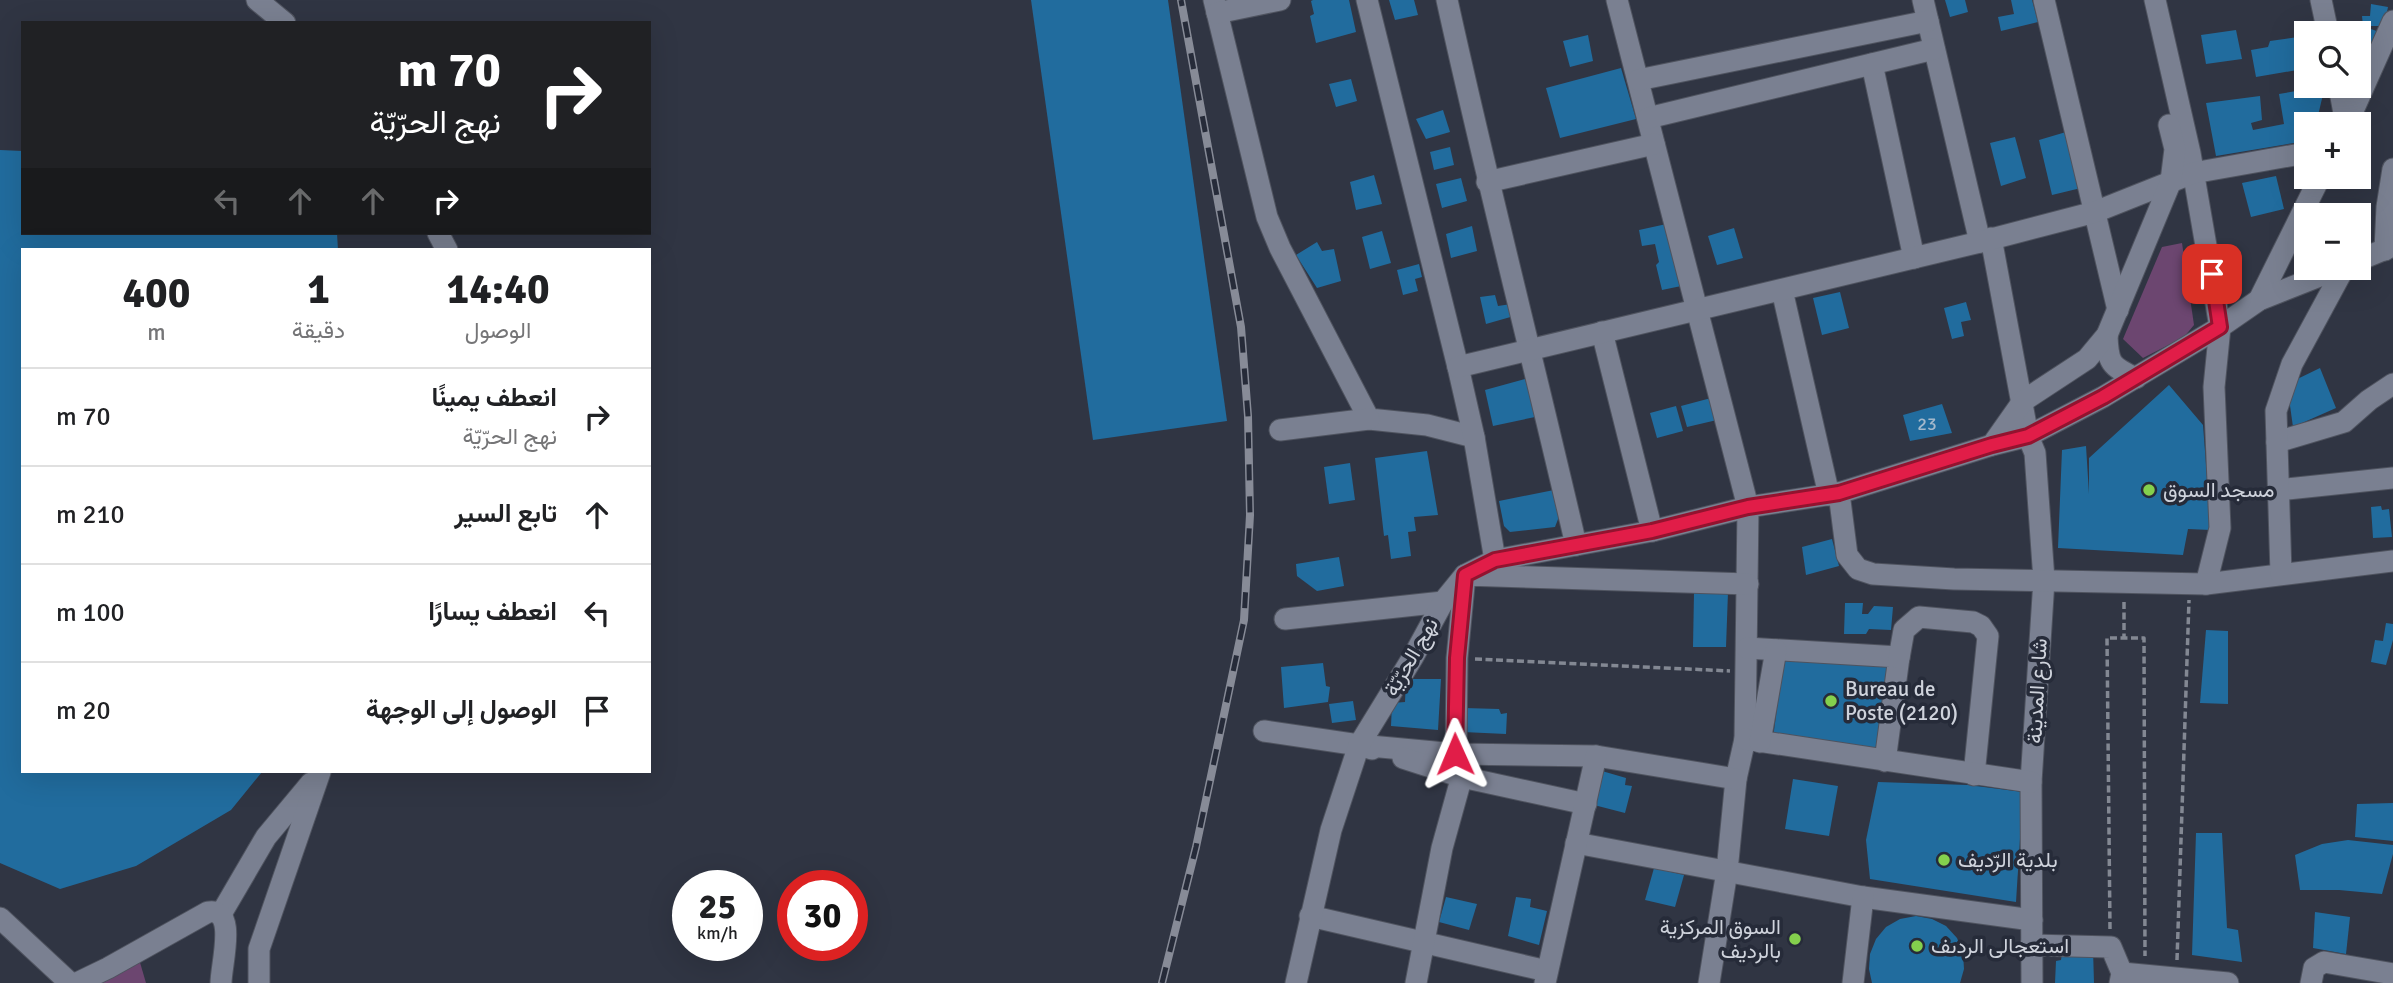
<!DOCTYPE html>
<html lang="ar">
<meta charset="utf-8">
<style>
body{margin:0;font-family:Signika,Vazirmatn,sans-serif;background:#f2f2f2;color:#202124;direction:rtl;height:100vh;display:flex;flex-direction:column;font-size:26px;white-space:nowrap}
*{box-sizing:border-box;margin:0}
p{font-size:23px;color:#757577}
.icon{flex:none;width:38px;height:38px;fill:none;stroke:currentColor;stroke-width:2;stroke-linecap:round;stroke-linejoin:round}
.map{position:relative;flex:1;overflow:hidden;direction:ltr}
.details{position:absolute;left:21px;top:248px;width:630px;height:525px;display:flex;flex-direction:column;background:#fff;border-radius:0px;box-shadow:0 7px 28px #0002;direction:rtl}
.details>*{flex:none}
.hud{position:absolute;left:21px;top:21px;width:630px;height:214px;border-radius:0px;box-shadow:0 7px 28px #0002;direction:rtl;background:#202124;color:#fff;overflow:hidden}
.buttons{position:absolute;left:2294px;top:21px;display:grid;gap:14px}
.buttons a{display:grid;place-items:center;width:77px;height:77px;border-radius:0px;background:#fff;box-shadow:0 7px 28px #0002;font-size:35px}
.speed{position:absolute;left:672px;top:870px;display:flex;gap:14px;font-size:35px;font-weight:700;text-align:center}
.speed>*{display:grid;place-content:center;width:91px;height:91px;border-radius:50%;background:#fff;box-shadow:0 7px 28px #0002;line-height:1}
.speed small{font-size:18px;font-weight:400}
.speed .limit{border:10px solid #d22;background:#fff;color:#111}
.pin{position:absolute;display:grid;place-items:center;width:60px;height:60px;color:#fff;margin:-30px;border-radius:14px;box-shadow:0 4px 10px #0006}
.me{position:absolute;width:77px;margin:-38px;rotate:359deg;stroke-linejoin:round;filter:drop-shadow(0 0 5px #0008)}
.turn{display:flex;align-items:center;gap:24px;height:147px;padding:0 35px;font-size:32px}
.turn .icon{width:91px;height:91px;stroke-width:2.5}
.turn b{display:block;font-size:49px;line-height:60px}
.lanes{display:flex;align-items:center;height:66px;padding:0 35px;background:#0003;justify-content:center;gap:35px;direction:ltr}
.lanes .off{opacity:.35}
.eta{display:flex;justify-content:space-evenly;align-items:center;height:119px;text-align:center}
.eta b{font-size:42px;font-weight:700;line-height:49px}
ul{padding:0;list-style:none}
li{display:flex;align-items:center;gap:21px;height:98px;padding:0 35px;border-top:2px solid #e0e0e0}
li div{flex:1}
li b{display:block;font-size:26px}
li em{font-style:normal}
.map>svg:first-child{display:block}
</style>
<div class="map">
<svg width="2393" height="983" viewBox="0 0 2393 983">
<rect width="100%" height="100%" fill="#303543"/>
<g fill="#6c4670">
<path d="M2182,243L2194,325L2184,337L2143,358L2123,339L2162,247Z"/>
<path d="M139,959L146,983H94Z"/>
</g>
<g fill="#216c9e">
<path d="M1031,0H1168L1227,421L1093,440Z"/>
<path d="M1313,0H1349L1356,32L1316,43L1310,16L1314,14L1311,1Z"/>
<path d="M1389,0H1414L1418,15L1395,20Z"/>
<path d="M1945,0H1965L1968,12L1950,17Z"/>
<path d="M2011,0H2032L2038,22L2001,31L1998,17L2014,14Z"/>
<path d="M2371,4L2388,7L2384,26H2363L2362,16H2370Z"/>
<path d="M2368,28L2385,34L2369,69L2359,68V33L2348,32Z"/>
<path d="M2236,30L2242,59L2206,64L2201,35Z"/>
<path d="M1588,35L1593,61L1570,67L1563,41Z"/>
<path d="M2298,37L2303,69L2256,77L2251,50L2268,47L2270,41Z"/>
<path d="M1621,68L1636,119L1560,138L1546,88Z"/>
<path d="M1351,79L1357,101L1336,107L1329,84Z"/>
<path d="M2325,86L2316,124H2306V141L2216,156L2206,103L2260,96L2262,120L2251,123L2253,130L2284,124L2279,94Z"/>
<path d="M1443,110L1450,132L1426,139L1416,119Z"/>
<path d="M2066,132L2081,188L2052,195L2039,140Z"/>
<path d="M2015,137L2026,178L2001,186L1990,143Z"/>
<path d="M1450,147L1454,165L1434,170L1430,152Z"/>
<path d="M0,150L23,151V233H337L338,250H23V772H262L231,810L136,866L60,889L0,863Z"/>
<path d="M1374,175L1382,204L1356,210L1350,182Z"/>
<path d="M2276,176L2284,209L2251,217L2242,183Z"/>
<path d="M1461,178L1467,201L1442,208L1436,184Z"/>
<path d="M1671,223L1686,285L1662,290L1656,265L1659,262L1655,244L1642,246L1639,230Z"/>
<path d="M1472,226L1477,251L1451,258L1446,234Z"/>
<path d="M1734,228L1743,258L1717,265L1708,236Z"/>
<path d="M1382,231L1391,263L1370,269L1362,237Z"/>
<path d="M1317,242L1322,251L1334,249L1341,281L1317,288L1296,255Z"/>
<path d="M1419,264L1422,277L1415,279L1418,291L1403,295L1397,270Z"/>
<path d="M1840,292L1849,328L1822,335L1813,298Z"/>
<path d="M1495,295L1498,306L1511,304L1514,316L1486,324L1480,297Z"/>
<path d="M1966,302L1971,320L1961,322L1964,336L1952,339L1944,308Z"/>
<path d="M2320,368L2336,408L2293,427L2287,384Z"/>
<path d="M1525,379L1536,414L1535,417L1493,426L1485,390Z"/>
<path d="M2169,385L2203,425L2211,530L2188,529L2183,555L2058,548L2062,450L2086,446L2089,494V458Z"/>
<path d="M1711,398L1717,420L1687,427L1681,406Z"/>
<path d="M1942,404L1952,433L1910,441L1903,415Z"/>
<path d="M1676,406L1683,431L1657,438L1650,413Z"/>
<path d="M1427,451L1438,515L1414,517L1416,531L1408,532L1411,556L1391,559L1388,535L1384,536L1375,458Z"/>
<path d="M1350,463L1355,500L1329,504L1324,467Z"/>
<path d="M1554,490L1560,514L1555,527L1510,532L1504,526L1499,501Z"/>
<path d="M2381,506L2382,510L2389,509L2392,537L2373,538L2371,507Z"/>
<path d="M1832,539L1839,566L1806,575L1802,547Z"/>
<path d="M1339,557L1344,586L1317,591L1297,576L1296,564Z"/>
<path d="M1728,592L1726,647H1693L1694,593Z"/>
<path d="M1845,603H1863L1862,614H1868L1874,606L1893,607L1891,630L1869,629L1866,634H1844Z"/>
<path d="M2386,623L2393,624V640L2386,665L2371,662L2375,640L2383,641Z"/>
<path d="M2206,630L2228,631V704L2200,703Z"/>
<path d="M1784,655L1891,665L1877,749L1773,738Z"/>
<path d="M1323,663L1326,686L1330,687L1328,702L1284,708L1281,667Z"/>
<path d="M1406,679H1441L1438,730L1391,726L1392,703L1405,702Z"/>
<path d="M1353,701L1356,720L1332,723L1329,704Z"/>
<path d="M1464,708L1499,709L1501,714L1507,713L1506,734L1463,732Z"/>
<path d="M1602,771L1626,778L1625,785L1632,786L1625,813L1594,805Z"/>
<path d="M1793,779L1838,786L1829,836L1785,829Z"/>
<path d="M1878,782L1968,785L2023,792L2016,902L1870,879L1866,840Z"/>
<path d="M2393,803V841L2355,837L2357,804Z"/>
<path d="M2196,833H2222L2227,928L2238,930L2242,962L2192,955Z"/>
<path d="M2348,840L2393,845V854L2382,894L2339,890H2300L2295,855L2322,844Z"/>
<path d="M1654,868L1684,875L1675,907L1645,900Z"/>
<path d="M1446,897L1477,904L1469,930L1439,922Z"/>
<path d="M1516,897L1531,899L1530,907L1547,911L1539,945L1508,936Z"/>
<path d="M2315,912L2350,917L2346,954L2313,948Z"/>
<path d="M1916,916L1932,919L1946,926L1957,938L1963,953L1964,969L1960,983H1872L1869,969L1870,954L1876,939L1886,927L1900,919Z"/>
<path d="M2093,949L2094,983H2055L2056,961L2061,960L2062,954Z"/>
</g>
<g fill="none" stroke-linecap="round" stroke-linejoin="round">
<g stroke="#4f535f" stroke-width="23">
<g id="minor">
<path d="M257,0L285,23"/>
<path d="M1214,0L1267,217L1280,248L1369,419L1427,425L1474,437"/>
<path d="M1367,0L1458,367L1474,437L1495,560"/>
<path d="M1447,0C1487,182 1534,363 1576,545"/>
<path d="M1617,0L1748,507L1745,739L1736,779L1727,871L1709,983"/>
<path d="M1923,0L1980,242"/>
<path d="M2044,0L2118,310"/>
<path d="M2155,0L2190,153L2220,327L2214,387L2220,528L2206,584"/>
<path d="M2321,0L2328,33"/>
<path d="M1217,13L1280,0"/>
<path d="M1872,64L1914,258"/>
<path d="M1638,80L1928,21"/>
<path d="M2339,86L2346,124"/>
<path d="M1648,118L1934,49"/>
<path d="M2347,124L2393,21"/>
<path d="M1487,182L1654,144"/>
<path d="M438,233L447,250"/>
<path d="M1991,238L2028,436L2035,453L2044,580L2031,782L2032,983"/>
<path d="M2385,250L2387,207L2393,169"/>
<path d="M2359,260L2393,246"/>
<path d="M1782,290L1829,495"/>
<path d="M2259,300L2320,177"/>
<path d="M1602,332L1652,531"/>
<path d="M2107,335C2108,363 2110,366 2136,378"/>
<path d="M1458,367L1980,242L2095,212L2193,173L2306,153"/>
<path d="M1280,430L1369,419"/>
<path d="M2277,442L2344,422L2369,400L2393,384"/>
<path d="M1992,445L2023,401L2087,359L2107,335L2171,181L2175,149L2169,125"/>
<path d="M2278,490L2393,478"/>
<path d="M1839,493L1847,555L1858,569L1873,574L1954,579L2206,584L2393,561"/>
<path d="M2281,574L2276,411L2292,364L2344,268"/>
<path d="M1285,619L1443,602"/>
<path d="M1747,648L1899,657L1885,761"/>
<path d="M1899,658L1904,630L1919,617L1973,622L1981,626L1988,636L1974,775"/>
<path d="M1264,731L1359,745L1372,749"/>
<path d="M1745,739L2031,782"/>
<path d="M1760,742L1776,650"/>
<path d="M1359,745L1456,754L1596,756L1736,779"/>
<path d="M1456,754L1457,658L1465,575L1748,584"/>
<path d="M1403,758L1462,777L1586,804"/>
<path d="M1576,843L1863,897L2032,920"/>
<path d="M221,914L266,837L311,783"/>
<path d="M1310,916L1547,971"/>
<path d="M0,918L70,983"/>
<path d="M2031,945L2111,947L2122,973L2120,983"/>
<path d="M2122,973L2228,983"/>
<path d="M77,983L108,968L208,912C238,907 221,964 221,983"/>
<path d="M259,983V949L320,772"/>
<path d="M1296,983L1331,830L1359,745L1413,657L1443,602L1465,575L1495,560L1652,531L1748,507L1839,493L1992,445L2028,436L2103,397L2220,327L2259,300L2340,268"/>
<path d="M1416,983L1442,848L1465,765"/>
<path d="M1545,983L1596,756"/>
<path d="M1853,983L1863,897"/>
<path d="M2311,983L2314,968L2324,962L2393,974"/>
</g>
</g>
<g stroke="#838893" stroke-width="3.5" stroke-dasharray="7 3.5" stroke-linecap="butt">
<path d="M2124,602V638"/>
<path d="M1475,659L1730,671"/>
<path d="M2110,929L2107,638H2144L2145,956"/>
<path d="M2177,960L2189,600"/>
</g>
<use href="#minor" stroke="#7a8091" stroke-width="21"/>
<g stroke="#878b97" stroke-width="8">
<path id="rail" d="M1162,983L1196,847L1244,620L1250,515L1248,416L1241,327L1181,0"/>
</g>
<use href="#rail" stroke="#262b39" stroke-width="5" stroke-dasharray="16" stroke-linecap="butt"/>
</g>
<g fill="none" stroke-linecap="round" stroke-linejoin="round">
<g stroke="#92132f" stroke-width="18">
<path id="route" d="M1455,754L1457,658L1465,575L1495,560L1652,531L1748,507L1839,493L1992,445L2028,436L2103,397L2220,327L2212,274"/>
</g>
<use href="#route" stroke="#e11d48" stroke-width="12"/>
</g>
<g fill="#84d04d" stroke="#262b39" stroke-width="2.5">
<circle cx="2149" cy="490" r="7"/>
<circle cx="1831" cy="701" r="7"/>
<circle cx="1944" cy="860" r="7"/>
<circle cx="1795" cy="939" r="7"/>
<circle cx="1917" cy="946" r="7"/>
</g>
<g text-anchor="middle" stroke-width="7" stroke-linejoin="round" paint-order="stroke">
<g font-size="18" fill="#a4b9cc">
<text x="1927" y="430">23</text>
</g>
<g font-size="21" fill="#cfd3dc" stroke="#262b39" text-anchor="start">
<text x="2163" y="497">مسجد السوق</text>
<text x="1845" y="696">Bureau de<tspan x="1845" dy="24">Poste (2120)</tspan></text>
<text x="1958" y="867">بلدية الرّديف</text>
<text x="1781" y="934" text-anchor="end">السوق المركزية<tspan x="1781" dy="24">بالرديف</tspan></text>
<text x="1931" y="953">استعجالى الردىف</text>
</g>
<g font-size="21" fill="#cfd3dc" stroke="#262b39">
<text transform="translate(1411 657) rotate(-60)" y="7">نهج الحرّيّة</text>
<text transform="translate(2037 691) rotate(-87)" y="7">شارع المدينة</text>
</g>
</g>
</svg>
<div class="buttons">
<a><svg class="icon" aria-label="search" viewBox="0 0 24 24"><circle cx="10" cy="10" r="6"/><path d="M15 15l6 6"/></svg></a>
<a>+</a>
<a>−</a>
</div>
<div class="speed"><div>25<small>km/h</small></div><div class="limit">30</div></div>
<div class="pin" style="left:2212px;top:274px;background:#d93025"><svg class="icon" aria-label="arrive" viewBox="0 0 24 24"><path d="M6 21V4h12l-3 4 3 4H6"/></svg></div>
<svg class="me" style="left:1455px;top:754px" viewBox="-20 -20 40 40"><path d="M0-17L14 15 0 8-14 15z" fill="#e11d48" stroke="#fff" stroke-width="4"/></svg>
<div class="hud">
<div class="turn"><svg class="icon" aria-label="right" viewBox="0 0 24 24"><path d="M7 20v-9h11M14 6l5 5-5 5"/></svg><div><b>70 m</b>نهج الحرّيّة</div></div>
<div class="lanes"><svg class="icon off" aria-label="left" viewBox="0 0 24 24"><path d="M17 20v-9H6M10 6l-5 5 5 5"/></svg><svg class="icon off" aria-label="ahead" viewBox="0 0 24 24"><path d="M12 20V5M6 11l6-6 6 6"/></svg><svg class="icon off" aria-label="ahead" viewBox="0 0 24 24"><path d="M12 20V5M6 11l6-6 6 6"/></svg><svg class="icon" aria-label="right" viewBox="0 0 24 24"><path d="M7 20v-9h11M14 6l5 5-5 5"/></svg></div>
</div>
<section class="details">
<div class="eta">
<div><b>14:40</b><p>الوصول</p></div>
<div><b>1</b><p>دقيقة</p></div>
<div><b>400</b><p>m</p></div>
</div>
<ul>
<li><svg class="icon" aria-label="right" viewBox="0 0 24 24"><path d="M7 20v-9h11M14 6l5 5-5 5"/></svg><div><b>انعطف يمينًا</b><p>نهج الحرّيّة</p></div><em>70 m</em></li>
<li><svg class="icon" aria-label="ahead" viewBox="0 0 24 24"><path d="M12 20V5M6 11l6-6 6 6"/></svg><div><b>تابع السير</b></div><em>210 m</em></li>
<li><svg class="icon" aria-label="left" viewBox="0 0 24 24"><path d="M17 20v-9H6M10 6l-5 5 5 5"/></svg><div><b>انعطف يسارًا</b></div><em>100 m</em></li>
<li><svg class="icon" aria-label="arrive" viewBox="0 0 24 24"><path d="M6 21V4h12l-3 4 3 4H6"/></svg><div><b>الوصول إلى الوجهة</b></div><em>20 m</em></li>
</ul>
</section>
</div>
